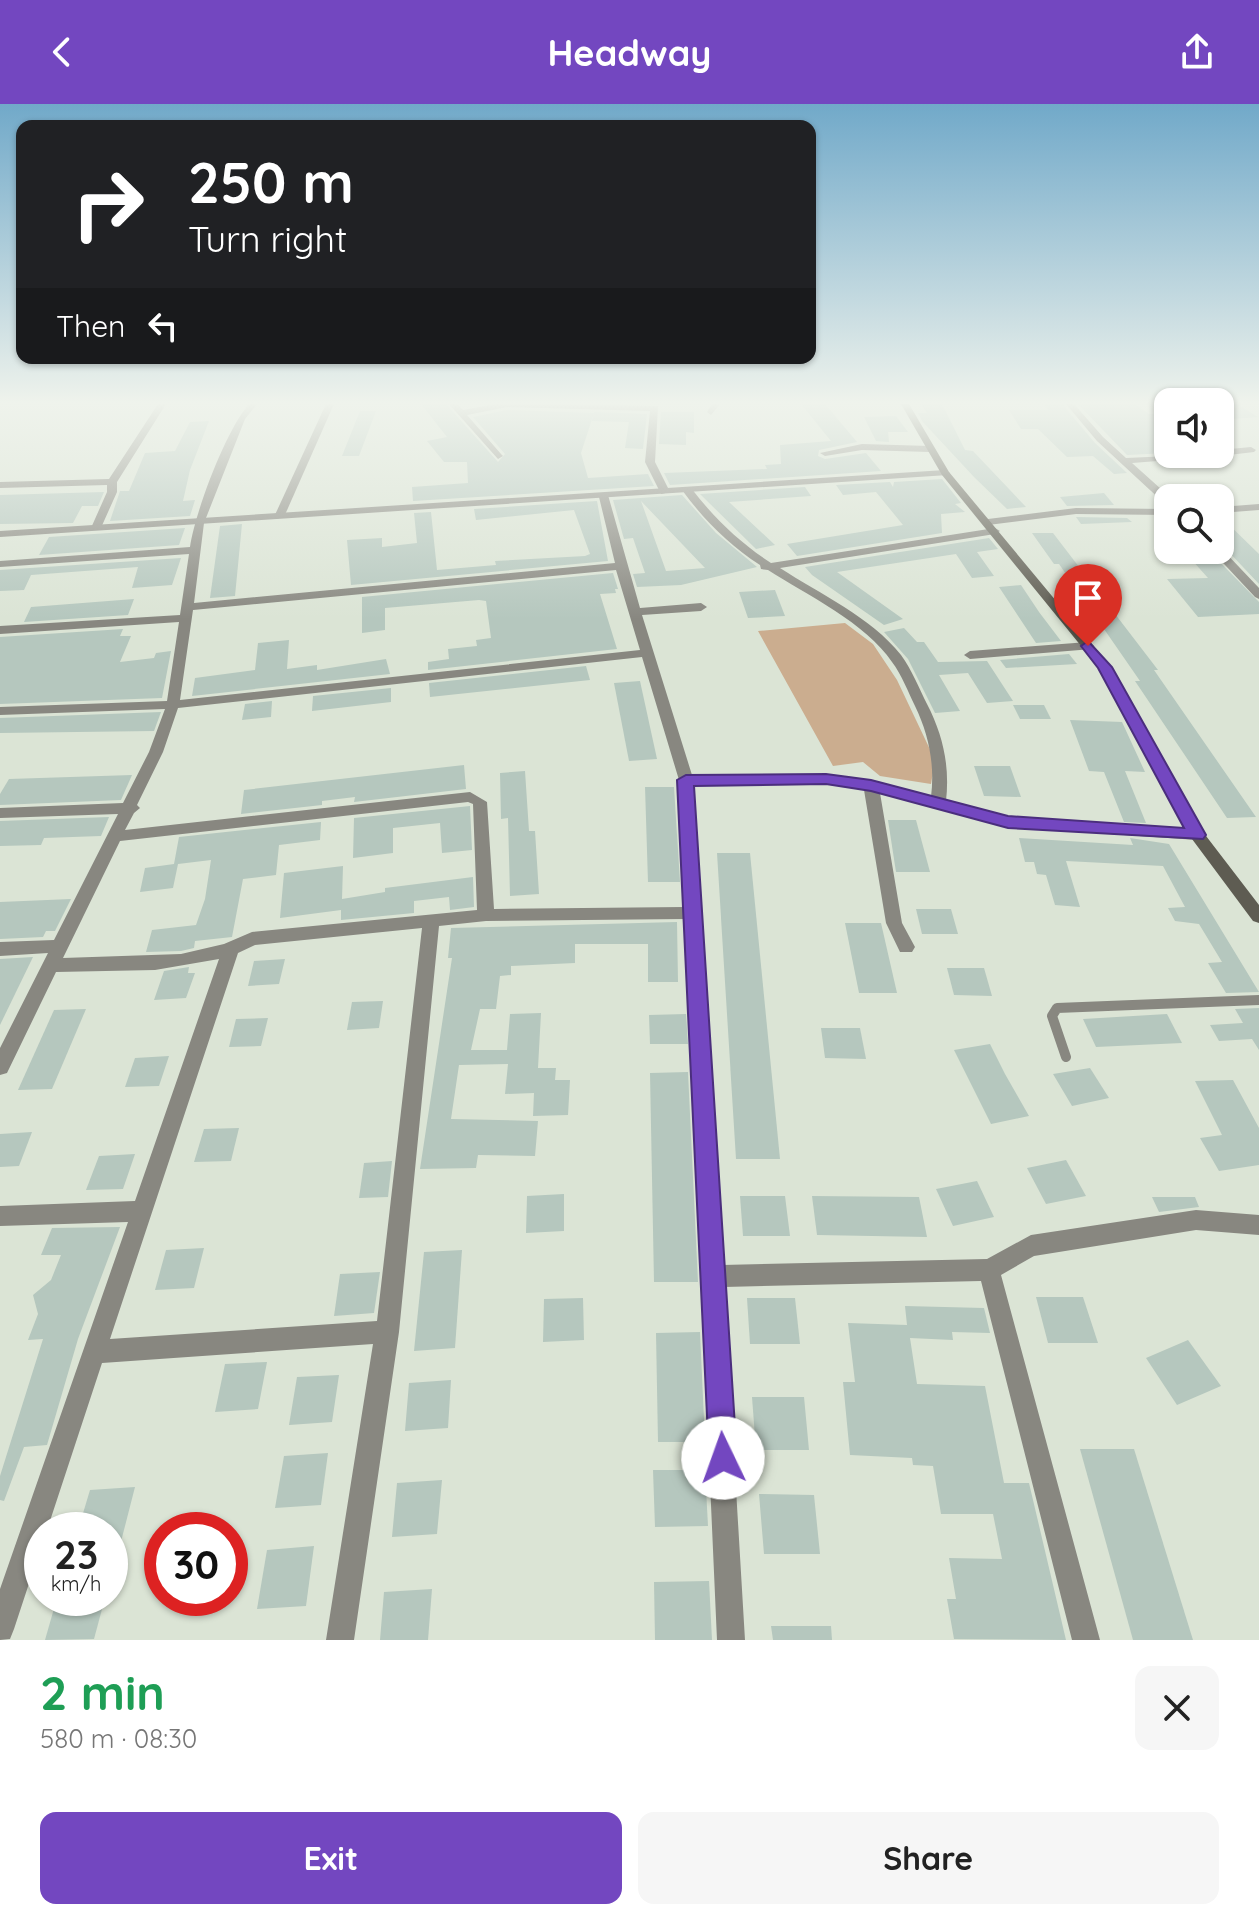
<!DOCTYPE html>
<meta charset="utf-8">
<style>
body{margin:0;font-family:Quicksand,sans-serif;background:#f6f6f6;color:#222;height:100vh;display:flex;flex-direction:column;font-size:30px;white-space:nowrap}
*{box-sizing:border-box;margin:0}
p{font-size:26px;color:#767676}
.icon{flex:none;width:44px;height:44px;fill:none;stroke:currentColor;stroke-width:2;stroke-linecap:round;stroke-linejoin:round}
.map{position:relative;height:1536px;overflow:hidden}
.drawer{display:flex;flex-direction:column;background:#fff;flex:1}
.drawer>*{flex:none}
.hud{position:absolute;left:16px;top:16px;width:800px;height:244px;border-radius:16px;box-shadow:0 2px 6px #0004;background:#202124;color:#fff;overflow:hidden}
.fabs{position:absolute;left:1154px;top:284px;display:grid;gap:16px}
.fabs a{display:grid;place-items:center;width:80px;height:80px;border-radius:16px;background:#fff;box-shadow:0 2px 6px #0004;font-size:40px}
.speed{position:absolute;left:24px;top:1408px;display:flex;gap:16px;font-size:40px;font-weight:700;text-align:center}
.speed>*{display:grid;place-content:center;width:104px;height:104px;border-radius:50%;background:#fff;box-shadow:0 2px 6px #0004;line-height:1}
.speed small{font-size:20px;font-weight:400}
.speed .limit{border:12px solid #d22;background:#fff;color:#111}
.pin{position:absolute;display:grid;place-items:center;width:68px;height:68px;color:#fff;margin:-82px -34px;border-radius:50% 50% 50% 0;rotate:-45deg;box-shadow:0 0 8px #0007}
.pin .icon{rotate:45deg}
.me{position:absolute;width:88px;margin:-44px;rotate:357deg;stroke-linejoin:round;filter:drop-shadow(0 0 6px #0008)}
.turn{display:flex;align-items:center;gap:28px;height:168px;padding:0 40px;font-size:36px}
.turn .icon{width:104px;height:104px;stroke-width:2.5}
.turn b{display:block;font-size:56px;line-height:68px}
.then{display:flex;align-items:center;height:76px;padding:0 40px;background:#0003;gap:16px;font-size:30px}
.round{display:grid;place-items:center;flex:none;width:84px;height:84px;border-radius:16px;background:#f6f6f6}
.overview{display:flex;align-items:center;justify-content:space-between;height:136px;padding:0 40px}
h1{font-size:48px;font-weight:800;line-height:60px;color:#1e9e55}
.button{display:flex;gap:16px;margin-top:auto;padding:16px 40px}
.button a{flex:1;height:92px;border-radius:16px;background:#7347c0;color:#fff;font-size:32px;font-weight:800;line-height:92px;text-align:center}
.button a+a{background:#f6f6f6;color:#222}
header{display:flex;justify-content:space-between;align-items:center;height:104px;padding:0 40px;background:#7347c0;color:#fff;font-size:36px;font-weight:800}
.map>svg:first-child{display:block}
</style>
<header><svg class="icon" aria-label="back" viewBox="0 0 24 24"><path d="M15 5l-7 7 7 7"/></svg>Headway<svg class="icon" aria-label="share" viewBox="0 0 24 24"><path d="M12 15V3M7 8l5-5 5 5M5 13v7h14v-7"/></svg></header>
<div class="map">
<svg width="1259" height="1536" viewBox="0 0 1259 1536">
<rect width="100%" height="100%" fill="#dbe4d5"/>
<path fill="#cbad8f" d="M845,519L873,540L897,576L935,656L931,680L880,672L863,658L833,662L758,527Z"/>
<g fill="#b5c7be" fill-rule="evenodd">
<path d="M421,300H446L498,358L505,350L473,313L507,306L594,309L581,349L588,374L648,370L654,382L413,397L412,383L468,379L467,358H444L427,337L447,333Z"/>
<path d="M801,300H825L857,338L819,346L818,352L825,355L866,349L881,367L670,381L664,369L767,365L765,361L781,360L780,341L831,337Z"/>
<path d="M921,300H942L965,346L973,347L1026,403L1007,405L974,373L922,317L918,309H927Z"/>
<path d="M1135,300L1149,310L1168,309V349L1127,351L1079,301Z"/>
<path d="M1220,300H1237L1258,313L1220,316Z"/>
<path d="M1045,301H1063L1095,339L1127,369L1114,370L1093,352L1067,353L1038,325H1021L1009,306H1048Z"/>
<path d="M360,307H376L359,352H342Z"/>
<path d="M594,308L647,310L643,345L625,344L629,318L592,317Z"/>
<path d="M661,308H694V329L686,328V341L659,340Z"/>
<path d="M896,312L908,328H888L889,338L876,337L864,313Z"/>
<path d="M209,317L190,366L183,397L195,396L190,412L110,417L120,387H129L145,349L175,347L190,318Z"/>
<path d="M942,375L961,399L955,400L965,408L941,410L942,429L797,452L787,440L903,421L876,388L843,391L836,381L890,378L893,383L894,378Z"/>
<path d="M805,383L811,392L729,398L775,441L756,445L700,390Z"/>
<path d="M104,388L98,402H82L73,419L0,420V391Z"/>
<path d="M1104,389L1114,401L1067,402L1060,393Z"/>
<path d="M682,391L716,429L757,463L681,481L637,483L633,470L645,469L633,434L624,435L613,396ZM641,397L705,464L666,467Z"/>
<path d="M597,397L608,457L351,481L347,436L382,434V443L417,439L414,409L431,408L437,466L496,461L495,457L585,452L590,450L574,406L476,416L474,405Z"/>
<path d="M1220,412L1259,450V480L1227,446H1233L1220,433Z"/>
<path d="M1076,413L1127,414L1132,418L1081,420Z"/>
<path d="M242,420L235,492L210,494L220,422Z"/>
<path d="M185,424L179,441L39,451L49,433Z"/>
<path d="M1032,429H1053L1158,566H1154L1256,713L1227,714L1135,577H1140L1059,460H1054Z"/>
<path d="M989,434L998,445L977,448L994,472L972,474L956,450L837,468L903,515L884,521L812,471L805,463Z"/>
<path d="M1183,446H1208L1259,498V510L1198,513L1167,475L1208,474Z"/>
<path d="M181,454L172,481L132,484L138,463L31,471L24,486L0,487V466Z"/>
<path d="M613,469L618,485H615L616,489L600,490L617,545L428,566V558L449,555L448,545L477,542L476,536L491,534L486,497L479,496L385,504V526L362,529V493Z"/>
<path d="M1021,481L1039,508L1061,537L1036,539L999,483Z"/>
<path d="M775,486L785,512L748,514L739,488Z"/>
<path d="M134,495L128,511L24,518L31,503Z"/>
<path d="M904,524L917,538H924L938,558L987,557L1013,597L987,599L968,569L939,571L960,607L935,609L908,555L884,528Z"/>
<path d="M123,525L120,532H131L120,558L154,554L156,549L171,547L162,594L0,600V533Z"/>
<path d="M289,536L287,565L317,561V566L386,555L390,570L192,592L195,574L255,566L258,539Z"/>
<path d="M1069,550L1077,560L1006,564L1000,556Z"/>
<path d="M586,562L590,576L430,593L429,579Z"/>
<path d="M640,577L657,655L629,657L614,579Z"/>
<path d="M391,584V598L312,607L313,592Z"/>
<path d="M272,597L271,613L242,616L245,600Z"/>
<path d="M1013,601H1044L1051,615H1020Z"/>
<path d="M161,608L154,627L0,629V614Z"/>
<path d="M1070,616L1122,618L1145,668L1125,667L1146,719L1124,718L1104,668L1089,667Z"/>
<path d="M464,661L466,685L354,698L355,693L322,697V701L241,710L244,686Z"/>
<path d="M974,662H1010L1021,693L984,692Z"/>
<path d="M525,667L529,727H535L539,790L510,792L508,714L501,715L500,669Z"/>
<path d="M132,671L121,696L0,701V690L9,675Z"/>
<path d="M645,683H674L680,778H648Z"/>
<path d="M470,702L472,746L442,749L440,719L393,724V749L353,754L354,714Z"/>
<path d="M109,713L101,732L44,734L41,741L0,742V717Z"/>
<path d="M888,716H916L930,768H896Z"/>
<path d="M321,718L320,736L279,741L276,771L243,775L232,833L195,837L194,844L181,847L146,848L152,826L196,821L205,795L211,756L178,760L173,784L140,788L145,764L174,760L179,733Z"/>
<path d="M1019,734L1133,741L1130,734L1169,740L1259,888L1226,889L1208,859L1222,858L1199,820L1175,817L1168,804L1185,803L1163,762L1066,757L1080,803L1055,801L1046,771L1037,770L1034,758H1025Z"/>
<path d="M717,749H750L780,1055H736Z"/>
<path d="M343,762L342,795L385,788V784L473,773L474,803L450,806L449,793L414,797V809L341,816V806L280,814L284,769Z"/>
<path d="M71,795L55,827H46L43,833L0,835V798Z"/>
<path d="M916,805H951L958,830H922Z"/>
<path d="M677,818L678,878H648V840H575V859L511,862V871L500,872L496,905H480L471,946H507L510,910L541,909L538,964H556L555,976H570L568,1011L533,1012L534,989L505,990L508,960L459,961L451,1015L538,1017L535,1052L478,1051L476,1064L420,1065L452,854H448L451,824Z"/>
<path d="M845,819H881L897,889H859Z"/>
<path d="M33,853L0,921V855Z"/>
<path d="M285,855L279,880L248,882L254,857Z"/>
<path d="M189,863L188,869H195L186,894L154,896L164,867Z"/>
<path d="M947,864H984L992,892L954,891Z"/>
<path d="M383,897L379,924L347,926L352,898Z"/>
<path d="M1259,904V946L1252,935L1219,937L1210,921L1243,919L1235,905Z"/>
<path d="M86,905L52,985L18,986L54,906Z"/>
<path d="M686,910L688,940H650L649,911Z"/>
<path d="M1167,910L1182,939L1096,943L1083,915Z"/>
<path d="M268,914L261,942L229,943L236,915Z"/>
<path d="M821,924H860L866,955L825,954Z"/>
<path d="M990,940L1005,970L1029,1012L991,1020L954,946Z"/>
<path d="M169,952L159,982L125,983L135,954Z"/>
<path d="M1090,964L1109,994L1072,1002L1053,970Z"/>
<path d="M688,968L698,1178H654L650,969Z"/>
<path d="M1233,976L1259,1024V1061L1219,1067L1200,1034L1222,1031L1195,977Z"/>
<path d="M239,1024L231,1057L194,1058L204,1025Z"/>
<path d="M32,1028L19,1062L0,1063V1030Z"/>
<path d="M135,1050L123,1085L86,1086L99,1052Z"/>
<path d="M1066,1056L1086,1092L1046,1100L1027,1064Z"/>
<path d="M392,1057L388,1093L359,1094L364,1059Z"/>
<path d="M977,1077L994,1113L953,1122L936,1085Z"/>
<path d="M564,1090V1127L526,1129L527,1092Z"/>
<path d="M740,1092H785L790,1132H743Z"/>
<path d="M812,1092L919,1093L927,1133L817,1131Z"/>
<path d="M1152,1093H1195L1199,1103L1159,1108Z"/>
<path d="M120,1123L78,1235L47,1341L24,1343L4,1397L0,1396V1372L43,1235L28,1236L38,1210L33,1191L51,1176L61,1151H41L52,1124Z"/>
<path d="M204,1144L194,1184L155,1186L166,1146Z"/>
<path d="M462,1146L455,1244L414,1247L424,1148Z"/>
<path d="M380,1168L374,1209L334,1212L340,1170Z"/>
<path d="M1036,1193H1083L1098,1239H1048Z"/>
<path d="M583,1194L584,1236L543,1238L544,1195Z"/>
<path d="M747,1194H795L800,1240H750Z"/>
<path d="M905,1202L984,1204L990,1229L952,1228L953,1236L910,1234L917,1280L985,1282L1004,1379H1029L1066,1536L954,1535L947,1495H956L949,1454L1002,1455L993,1410H941L933,1362L913,1361L912,1354L850,1351L843,1278H855L848,1219L907,1221Z"/>
<path d="M700,1228L705,1338H658L656,1229Z"/>
<path d="M1188,1236L1221,1282L1177,1301L1146,1254Z"/>
<path d="M267,1258L258,1305L215,1308L225,1260Z"/>
<path d="M339,1271L332,1318L289,1321L297,1273Z"/>
<path d="M451,1276L448,1324L405,1327L409,1279Z"/>
<path d="M752,1293H804L809,1346H756Z"/>
<path d="M1080,1345H1134L1193,1536H1133Z"/>
<path d="M328,1349L321,1401L275,1404L284,1352Z"/>
<path d="M653,1366H705L708,1422L655,1423Z"/>
<path d="M442,1376L437,1430L392,1433L397,1379Z"/>
<path d="M135,1383L115,1461L110,1460V1426H78L90,1386Z"/>
<path d="M759,1390L814,1391L820,1450H764Z"/>
<path d="M314,1442L306,1502L257,1505L267,1446Z"/>
<path d="M709,1477L712,1536H655L654,1478Z"/>
<path d="M432,1485L428,1536H380L384,1488Z"/>
<path d="M57,1494H105L94,1535L45,1536Z"/>
<path d="M771,1522H831L832,1536H773Z"/>
</g>
<g fill="none" stroke-linecap="round" stroke-linejoin="round">
<path stroke="#888780" stroke-width="10" d="M1066,953L1052,912L1057,904L1259,896"/>
<g fill="#888780" fill-rule="evenodd">
<path d="M158,300H166L117,378V388L100,426L91,424L107,388V381L0,384V378L109,375Z"/>
<path d="M249,300H257L245,315L204,419L194,499L615,459L599,393L608,391L640,504L701,499L707,503L701,507L642,511L692,671L826,670L871,677L931,693C935,661 929,631 915,602C908,588 902,571 892,558C866,519 807,491 768,466L761,465L760,461C729,441 704,416 682,386L683,384H691C714,414 739,438 771,459L995,424L1000,427L995,430L780,464C820,490 871,513 901,551C912,566 919,584 927,600C943,631 950,662 946,697L1008,713L1197,726L1205,731L1197,736L1008,723L880,689L902,819L915,843L912,848H900L886,819L864,686L826,680L694,681L722,1161L987,1155L1031,1131L1196,1106L1259,1111V1131L1196,1126L1034,1152L1001,1171L1100,1536H1072L981,1177L724,1183L745,1536H717L685,815L486,817L439,822L399,1228L354,1536H326L373,1240L102,1259L47,1426H42V1440L14,1525L10,1535L0,1536V1485L128,1118L0,1122V1102L135,1097L219,855L155,866L56,868L7,969L0,971V944L48,849L0,852V838L54,836L118,710L0,714V704L123,699L149,648L165,605L0,611V603L167,597L179,518L0,530V522L180,511L189,450L0,463V457L190,443C195,408 226,326 249,300ZM616,466L640,546L180,596L193,506ZM642,553L679,676L684,803L494,805L487,698L470,688L125,726L134,709L140,704L137,701L163,648L178,604ZM468,698L473,700L477,806L252,828L224,840L181,850L63,854L120,737ZM422,824L377,1217L110,1235L238,849L255,841Z"/>
<path d="M326,300H334L284,413L275,415L274,413Z"/>
<path d="M449,300H457L463,306L496,300L658,302L655,358L670,388L661,390L645,358L650,307L507,303L467,311L501,350L503,352L498,355Z"/>
<path d="M712,300H720L711,311L707,308Z"/>
<path d="M1066,300H1074L1103,333L1126,354L1214,350L1209,353L1132,359L1171,394H1168V400L1164,399L1097,337Z"/>
<path d="M862,340L930,342L935,345L930,348L862,346L825,352L820,349Z"/>
<path d="M1251,343L1256,346L1254,348L1220,352L1216,350H1220V346Z"/>
<path d="M1259,400V406L1220,409V403Z"/>
<path d="M1076,404L1168,405V411L1076,410L988,421L983,418L988,415Z"/>
<path d="M1221,444L1259,484V495L1255,493L1211,446H1220Z"/>
<path d="M1088,538L1094,542L1092,545L970,555L964,551L970,547Z"/>
</g>
<path fill="#888780" fill-rule="evenodd" d="M945,366L950,369L948,371L0,433V427Z"/>
<path fill="#5e5c52" fill-rule="evenodd" d="M901,300H909L949,368L1111,563L1203,728L1259,801V819L1253,817L1192,735L1099,564L942,371Z"/>
</g>
<linearGradient id="sky" x2="0" y2="1"><stop stop-color="#71a9c9"/><stop offset="0.58" stop-color="#eff3ec"/><stop offset="1" stop-color="#eff3ec" stop-opacity="0"/></linearGradient>
<rect width="1259" height="515" fill="url(#sky)"/>
<path fill="#7347c0" stroke="#4b2e7d" stroke-width="2" d="M1088,537L1112,563L1206,731L1203,735L1008,724L871,687L826,680L694,682L737,1354L733,1364L723,1368L713,1364L709,1354L677,676L686,671L826,670L871,676L1008,712L1184,724L1098,564L1081,542Z"/>
</svg>
<div class="fabs">
<a><svg class="icon" aria-label="sound" viewBox="0 0 24 24"><path d="M4 9h4l5-4v14l-5-4H4zM17 9q2 3 0 6"/></svg></a>
<a><svg class="icon" aria-label="search" viewBox="0 0 24 24"><circle cx="10" cy="10" r="6"/><path d="M15 15l6 6"/></svg></a>
</div>
<div class="speed"><div>23<small>km/h</small></div><div class="limit">30</div></div>
<div class="pin" style="left:1088px;top:542px;background:#d93025"><svg class="icon" aria-label="arrive" viewBox="0 0 24 24"><path d="M6 21V4h12l-3 4 3 4H6"/></svg></div>
<svg class="me" style="left:723px;top:1354px" viewBox="-20 -20 40 40"><circle r="19" fill="#fff"/><path d="M0-13L10 11 0 6-10 11z" fill="#7347c0"/></svg>
<div class="hud">
<div class="turn"><svg class="icon" aria-label="right" viewBox="0 0 24 24"><path d="M7 20v-9h11M14 6l5 5-5 5"/></svg><div><b>250 m</b>Turn right</div></div>
<div class="then">Then<svg class="icon" aria-label="left" viewBox="0 0 24 24"><path d="M17 20v-9H6M10 6l-5 5 5 5"/></svg></div>
</div>
</div>
<section class="drawer">
<div class="overview"><div><h1>2 min</h1><p>580 m · 08:30</p></div><a class="round"><svg class="icon" aria-label="close" viewBox="0 0 24 24"><path d="M6 6l12 12M18 6L6 18"/></svg></a></div>
<div class="button"><a>Exit</a><a>Share</a></div>
</section>
